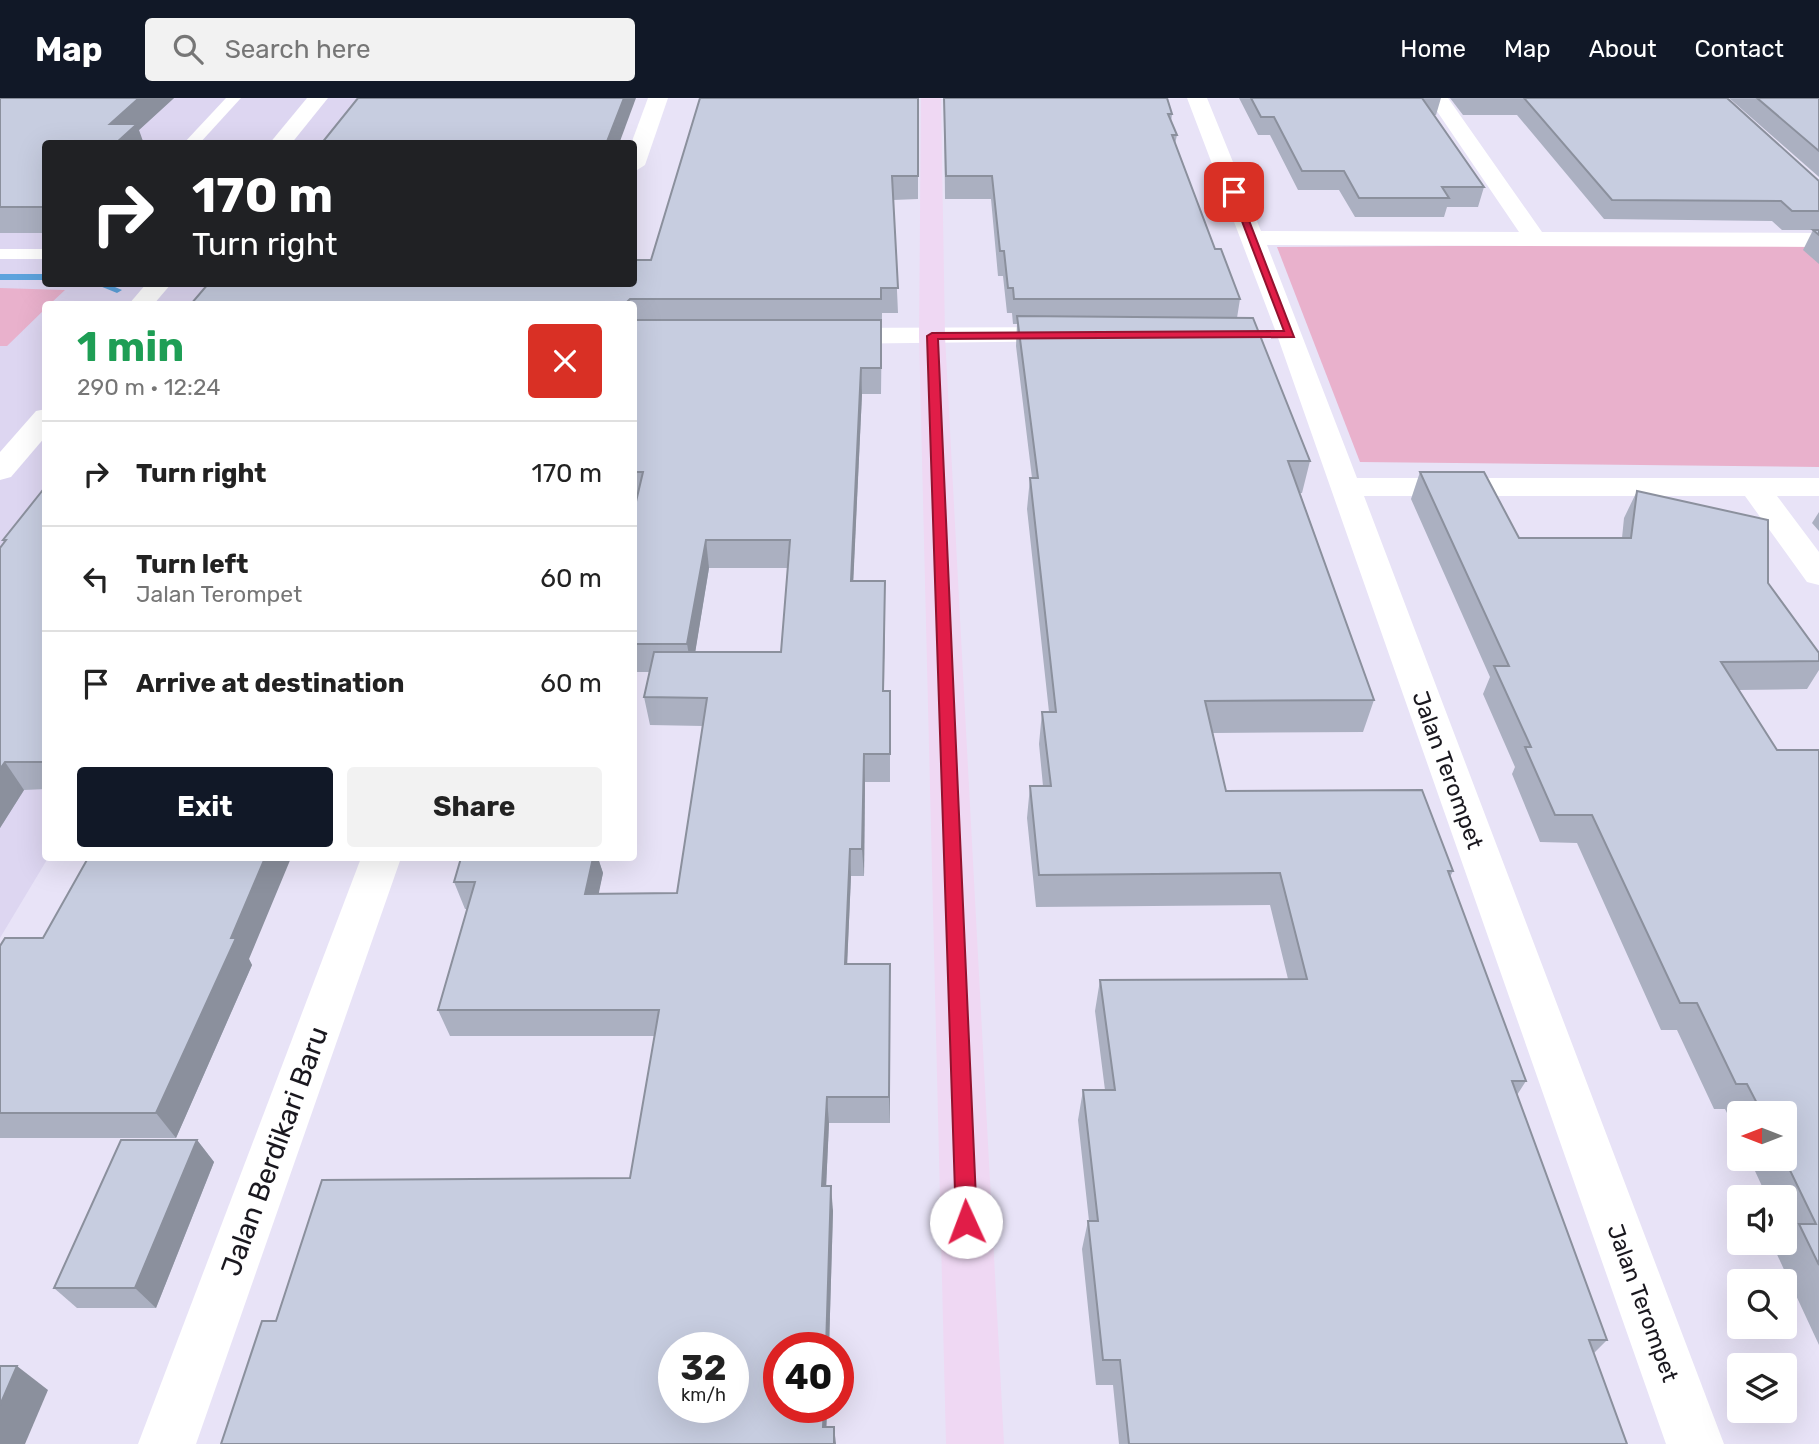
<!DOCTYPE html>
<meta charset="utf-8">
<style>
body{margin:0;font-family:Rubik,sans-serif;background:#f2f2f2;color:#222;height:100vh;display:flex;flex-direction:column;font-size:26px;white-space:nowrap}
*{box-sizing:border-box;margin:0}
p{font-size:23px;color:#767676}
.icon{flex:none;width:38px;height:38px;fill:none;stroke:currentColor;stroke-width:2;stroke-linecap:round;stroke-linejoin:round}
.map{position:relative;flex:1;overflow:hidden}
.panel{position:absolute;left:42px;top:203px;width:595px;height:560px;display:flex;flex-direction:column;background:#fff;border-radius:7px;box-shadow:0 7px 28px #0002}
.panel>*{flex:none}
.hud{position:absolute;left:42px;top:42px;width:595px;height:147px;border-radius:7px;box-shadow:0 7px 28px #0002;background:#202124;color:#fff;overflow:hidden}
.needle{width:46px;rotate:270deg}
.buttons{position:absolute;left:1727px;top:1003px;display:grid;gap:14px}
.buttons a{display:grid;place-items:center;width:70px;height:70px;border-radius:7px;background:#fff;box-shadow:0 7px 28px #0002;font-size:35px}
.speed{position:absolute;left:658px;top:1234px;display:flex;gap:14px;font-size:35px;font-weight:700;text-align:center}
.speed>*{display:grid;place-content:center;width:91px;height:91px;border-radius:50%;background:#fff;box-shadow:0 7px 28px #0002;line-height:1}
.speed small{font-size:18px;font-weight:400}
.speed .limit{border:10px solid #d22;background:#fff;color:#111}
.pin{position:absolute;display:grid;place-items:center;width:60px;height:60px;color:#fff;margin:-30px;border-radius:14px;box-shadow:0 4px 10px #0006}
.me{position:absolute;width:77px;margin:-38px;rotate:358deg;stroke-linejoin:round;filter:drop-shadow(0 0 5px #0008)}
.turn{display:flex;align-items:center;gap:24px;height:147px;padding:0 35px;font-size:32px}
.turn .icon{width:91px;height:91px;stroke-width:2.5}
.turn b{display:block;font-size:49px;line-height:60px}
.round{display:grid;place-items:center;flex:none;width:74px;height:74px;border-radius:7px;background:#f2f2f2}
.overview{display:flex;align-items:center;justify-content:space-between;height:119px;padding:0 35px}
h1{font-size:42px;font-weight:700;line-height:52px;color:#1e9e55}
.action{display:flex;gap:14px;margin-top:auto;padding:14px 35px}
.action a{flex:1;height:80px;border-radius:7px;background:#111827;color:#fff;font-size:28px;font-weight:700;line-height:80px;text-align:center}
.action a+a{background:#f2f2f2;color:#222}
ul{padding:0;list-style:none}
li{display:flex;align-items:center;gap:21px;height:105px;padding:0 35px;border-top:2px solid #e0e0e0}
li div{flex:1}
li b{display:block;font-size:26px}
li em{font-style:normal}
header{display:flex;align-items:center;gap:42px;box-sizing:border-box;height:98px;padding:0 35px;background:#111827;color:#fff}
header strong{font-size:33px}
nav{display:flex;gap:38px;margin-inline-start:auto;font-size:24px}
.search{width:490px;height:63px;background:#f2f2f2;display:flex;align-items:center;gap:18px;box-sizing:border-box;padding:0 24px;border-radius:7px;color:#767676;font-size:26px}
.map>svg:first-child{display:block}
</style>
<header>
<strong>Map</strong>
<div class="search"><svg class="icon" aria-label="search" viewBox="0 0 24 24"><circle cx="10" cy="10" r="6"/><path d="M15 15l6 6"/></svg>Search here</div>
<nav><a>Home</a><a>Map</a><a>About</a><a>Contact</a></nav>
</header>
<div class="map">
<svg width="1819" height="1346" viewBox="0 0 1819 1346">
<rect width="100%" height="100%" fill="#e8e3f7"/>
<path fill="#ddd6f1" d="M0,0H497L470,45L46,46V186H388L375,206H46L48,760L0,840Z"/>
<g fill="#e9b1cc">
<path d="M1819,146V369L1360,364L1277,149Z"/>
<path d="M0,190L65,192L50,206H46L45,211L7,248H0Z"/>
</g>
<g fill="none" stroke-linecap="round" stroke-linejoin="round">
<g fill="#5da3dd" fill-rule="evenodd">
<rect x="0" y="176" width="46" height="6"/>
<path d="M95,186H108L122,192L117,195Z"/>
</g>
<g fill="#fff" fill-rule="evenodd">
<path d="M226,0H241L199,46H183Z"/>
<rect x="0" y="151" width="46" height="10"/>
</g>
<g fill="#fff" fill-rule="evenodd">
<path d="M307,0H328L291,46H269Z"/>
<path d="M648,0H668L645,67L634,74L631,46Z"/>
<path d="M1187,0H1207L1261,133L1519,134L1428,0H1448L1542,134L1819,135V149L1267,147L1357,380H1819V398H1777L1819,454V487L1807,484L1745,398H1364L1724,1346H1666L1277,237Z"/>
<path d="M146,186H171L154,206H129Z"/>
<path d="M1069,229L1078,231L1082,237L1078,243L828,246L819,244L815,238L819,232L828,230Z"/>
<path d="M46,311V338L11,379L0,382V354L36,313Z"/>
<path d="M361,760H401L196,1346H138Z"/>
</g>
<path fill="#efd8f3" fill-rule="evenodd" d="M921,0H941L945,238L1004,1346H946L919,238Z"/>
</g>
<g fill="#abb0c1" fill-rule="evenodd">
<path d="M0,0H174L139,32L46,46V135H0Z"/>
<path d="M918,0V101L893,102L898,215H882L881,296H862L853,483L885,511L884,593H890V684H865L864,778H851L847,866L890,892V1025H829L826,1088L833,1113L829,1250H779V1309H827L826,1329L836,1346L276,1223L630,1080L655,938H450L438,912L467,811H465L454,784L461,760H600L599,763L603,775L598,796L677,795L703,628L650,627L644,599L650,574H634V412L636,401H634V206H191L634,186L651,162ZM709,470H788L781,554H695Z"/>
<path d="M944,0H1167L1172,16L1171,24L1177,37L1175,46L1215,151L1240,201L1237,220L1310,363L1302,395H1300L1374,602L1363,634L1213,635L1226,693L1453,773L1450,779L1526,983L1517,997L1607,1242L1594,1255L1627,1346H1119L1113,1287H1096L1082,1151L1088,1123H1089L1078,1022L1083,992H1105L1095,913L1100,882L1288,881L1270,807L1036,809L1027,720L1030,688H1043L1039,646L1042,614H1049L1027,411L1030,380H1032L1016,248L1017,226H1013L1012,215H1007L1003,178H998L991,101H945Z"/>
<path d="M1239,0H1441L1436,17H1433L1484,89L1478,109H1447L1444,119H1355L1339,92H1298L1270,37H1258Z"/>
<path d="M1450,0H1727L1819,83V166L1803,152L1813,132H1782L1772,123L1604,121L1517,17H1463Z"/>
<path d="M1729,0H1819V79Z"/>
<path d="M1420,374L1519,440H1622L1624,420L1637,393L1768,485L1819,555V572L1807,591L1738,592L1777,652H1819V1247L1774,1150L1779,1144H1785V1099H1767L1749,1060H1785V1015H1740V1041L1725,1011H1714L1677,932H1661L1577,745L1540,744L1512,676L1515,669L1483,596L1490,579L1411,401Z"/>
<path d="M46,388V691L24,692L0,730V450L4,445L3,442Z"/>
<path d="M1819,414V433L1812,425Z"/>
<path d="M0,848L249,861L252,867L176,1040H0Z"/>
<path d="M197,1042L214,1064L156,1210H77L54,1190Z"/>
</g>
<g fill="#8b909d">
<path d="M139,0H174L139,32L144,46H115L110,26Z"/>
<path d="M624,0H636L619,46H606Z"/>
<path d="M861,270L862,296L852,511L851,483Z"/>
<path d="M706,442L709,470L692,574L687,546Z"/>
<path d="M885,483V511L883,620V593Z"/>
<path d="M864,656L865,684L864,778L862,751Z"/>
<path d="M5,664L24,692L0,730V671Z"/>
<path d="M850,751L851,778L846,892L845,866Z"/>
<path d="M265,760H291L249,861L252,867L176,1040L156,1015Z"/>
<path d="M593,760H600L599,763L603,775L593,823L585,796Z"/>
<path d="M890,866V1025L889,999Z"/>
<path d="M827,999L829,1025L825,1113L822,1088Z"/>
<path d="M197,1042L214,1064L156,1210L135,1190Z"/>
<path d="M831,1088L833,1113L829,1250H826Z"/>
<path d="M17,1268L48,1292L25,1346H0V1307Z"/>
<path d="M824,1309H827L826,1346L823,1329Z"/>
<path d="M834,1329L836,1346H834Z"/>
</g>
<g fill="#c7cde0" stroke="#8b909d" stroke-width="2" fill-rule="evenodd">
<path d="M0,0H139L110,26H137L115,46H46V109H0Z"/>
<path d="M358,0H624L606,46H321Z"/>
<path d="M700,0H918V78H892L898,190H881V201H630L627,204L628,206H191L208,186H634V162H651Z"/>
<path d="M944,0H1167L1172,16H1168L1177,37H1172L1215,151H1221L1240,201H1014L1013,190H1008L1004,153H1000L992,78H946Z"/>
<path d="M1251,0H1422L1484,89H1442L1449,100H1359L1344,73H1302L1274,19H1261Z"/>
<path d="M1524,0H1727L1819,83V113H1792L1781,103L1612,102Z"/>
<path d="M1757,0H1819V53Z"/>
<path d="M1813,132H1819V137Z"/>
<path d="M1017,218L1253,220L1310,363H1288L1374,602L1205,603L1226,693L1422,692L1453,773H1448L1526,983H1512L1607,1242H1589L1627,1346H1129L1120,1262H1103L1088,1123H1098L1083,992H1115L1100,882L1307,881L1280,775L1039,777L1030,688H1051L1042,614H1056L1030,380H1038Z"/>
<path d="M634,222H881V270H861L851,483H885L883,593H890V656H864L862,751H850L845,866H890L889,999H827L822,1088H831L826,1250H779V1309H824L823,1329H834V1346H221L262,1223H276L322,1082L630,1080L659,912H438L475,784H454L461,760H593L585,796L677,795L707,600L644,599L654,554H781L790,442H706L687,546H634V412L643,374H634ZM674,1250H733V1309H674Z"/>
<path d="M1420,374H1484L1519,440H1631L1637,393L1768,422V485L1819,555V563L1721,564L1777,652H1819V1167L1799,1126H1816L1784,1060H1785V1015H1762L1747,986H1736L1697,905H1680L1592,717H1555L1525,649H1531L1494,568H1509Z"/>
<path d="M46,388V664H5L0,671V450L6,442H3Z"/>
<path d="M88,760H265L231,840H236L156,1015H0V848L5,840H43Z"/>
<path d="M121,1042H197L135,1190H54Z"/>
<path d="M0,1268H17L0,1307Z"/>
</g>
<path fill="#e11d48" stroke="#92132f" stroke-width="2" d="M1230,92L1238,94L1294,239L938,241L977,1124L974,1131L966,1134L959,1131L956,1124L927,238L932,235L1284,233Z"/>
<g text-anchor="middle" stroke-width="6" stroke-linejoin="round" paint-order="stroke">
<g font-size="23" fill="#1a181f" stroke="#fff">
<text transform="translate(1448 672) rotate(70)" y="8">Jalan Terompet</text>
<text transform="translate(1643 1205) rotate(70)" y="8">Jalan Terompet</text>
</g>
<g font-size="28" fill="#1a181f" stroke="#fff">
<text transform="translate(274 1053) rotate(-70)" y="10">Jalan Berdikari Baru</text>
</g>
</g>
</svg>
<div class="buttons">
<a><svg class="needle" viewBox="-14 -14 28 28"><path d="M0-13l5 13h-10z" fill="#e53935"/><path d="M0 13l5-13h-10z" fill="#767676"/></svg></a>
<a><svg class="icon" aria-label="sound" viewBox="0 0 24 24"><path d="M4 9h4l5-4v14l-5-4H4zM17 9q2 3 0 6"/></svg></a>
<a><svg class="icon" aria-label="search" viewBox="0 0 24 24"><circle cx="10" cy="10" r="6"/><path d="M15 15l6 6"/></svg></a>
<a><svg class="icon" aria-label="layers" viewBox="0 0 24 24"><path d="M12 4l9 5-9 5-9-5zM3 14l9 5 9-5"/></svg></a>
</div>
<div class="speed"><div>32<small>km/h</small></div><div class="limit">40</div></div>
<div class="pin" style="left:1234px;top:94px;background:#d93025"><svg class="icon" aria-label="arrive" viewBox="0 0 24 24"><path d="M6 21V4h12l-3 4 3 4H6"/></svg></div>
<svg class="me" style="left:966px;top:1124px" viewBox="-20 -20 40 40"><circle r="19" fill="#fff"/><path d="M0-13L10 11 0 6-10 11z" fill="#e11d48"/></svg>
<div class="hud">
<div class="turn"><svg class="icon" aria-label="right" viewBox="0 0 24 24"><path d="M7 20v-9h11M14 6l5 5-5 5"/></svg><div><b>170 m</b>Turn right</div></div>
</div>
<section class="panel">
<div class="overview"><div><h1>1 min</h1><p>290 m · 12:24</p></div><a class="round" style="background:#d93025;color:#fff"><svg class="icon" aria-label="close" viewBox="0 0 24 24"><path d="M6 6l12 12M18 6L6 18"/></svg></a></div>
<ul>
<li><svg class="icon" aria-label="right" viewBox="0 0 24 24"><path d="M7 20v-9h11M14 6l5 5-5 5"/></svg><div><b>Turn right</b></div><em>170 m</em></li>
<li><svg class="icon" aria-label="left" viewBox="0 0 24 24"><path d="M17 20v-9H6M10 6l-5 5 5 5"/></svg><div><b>Turn left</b><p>Jalan Terompet</p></div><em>60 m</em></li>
<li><svg class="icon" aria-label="arrive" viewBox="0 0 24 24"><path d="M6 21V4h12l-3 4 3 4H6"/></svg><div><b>Arrive at destination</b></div><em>60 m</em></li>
</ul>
<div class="action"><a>Exit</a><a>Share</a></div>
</section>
</div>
